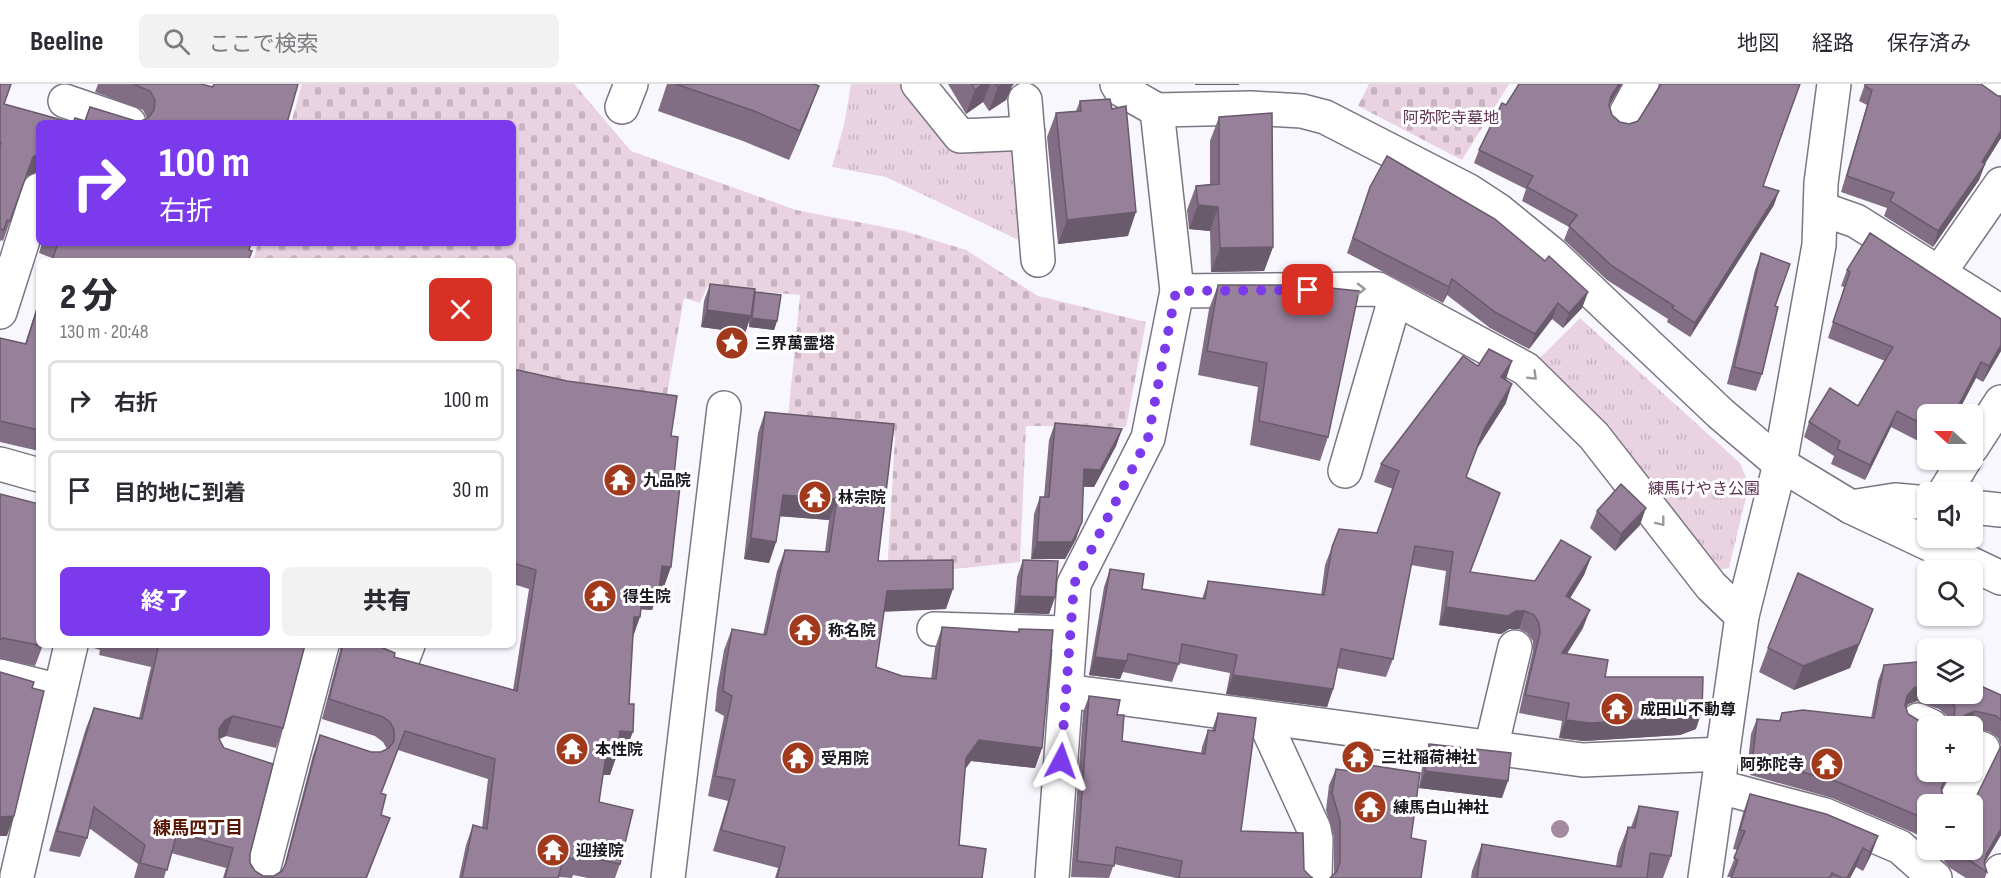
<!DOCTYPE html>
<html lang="ja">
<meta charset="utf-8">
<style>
body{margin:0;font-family:"Sofia Sans Condensed","Noto Sans JP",sans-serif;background:#f2f2f3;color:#2b2b33;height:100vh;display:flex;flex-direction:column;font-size:22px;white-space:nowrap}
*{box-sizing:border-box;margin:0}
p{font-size:20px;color:#7c7c81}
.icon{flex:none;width:33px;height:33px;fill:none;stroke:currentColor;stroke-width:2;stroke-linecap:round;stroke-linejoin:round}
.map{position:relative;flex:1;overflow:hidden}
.details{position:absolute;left:36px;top:174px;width:480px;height:390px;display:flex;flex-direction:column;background:#fff;border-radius:9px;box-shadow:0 2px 4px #0004}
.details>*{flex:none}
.banner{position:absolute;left:36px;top:36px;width:480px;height:126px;border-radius:9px;box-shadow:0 2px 4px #0004;background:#7c3aed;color:#fff;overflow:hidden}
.needle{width:39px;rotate:291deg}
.fabs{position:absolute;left:1917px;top:320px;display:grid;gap:12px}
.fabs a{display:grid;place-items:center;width:66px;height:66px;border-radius:9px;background:#fff;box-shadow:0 2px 4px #0004;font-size:30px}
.pin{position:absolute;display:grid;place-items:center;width:51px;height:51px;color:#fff;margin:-26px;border-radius:12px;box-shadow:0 3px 9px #0006}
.me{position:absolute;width:66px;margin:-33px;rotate:4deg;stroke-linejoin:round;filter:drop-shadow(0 0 4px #0008)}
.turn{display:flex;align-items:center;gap:21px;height:126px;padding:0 24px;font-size:27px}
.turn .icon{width:78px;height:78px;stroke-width:2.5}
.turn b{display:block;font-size:42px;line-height:51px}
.round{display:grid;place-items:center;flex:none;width:63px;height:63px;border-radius:9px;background:#f2f2f3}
.overview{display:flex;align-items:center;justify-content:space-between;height:102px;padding:0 24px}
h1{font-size:36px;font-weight:800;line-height:45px}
.cta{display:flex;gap:12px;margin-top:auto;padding:12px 24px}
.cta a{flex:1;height:69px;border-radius:9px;background:#7c3aed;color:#fff;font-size:24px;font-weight:800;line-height:69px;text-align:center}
.cta a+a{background:#f2f2f3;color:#2b2b33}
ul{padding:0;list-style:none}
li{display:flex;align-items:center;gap:18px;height:81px;margin:0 12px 9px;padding:0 12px;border:3px solid #e1e1e2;border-radius:9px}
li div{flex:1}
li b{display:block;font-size:22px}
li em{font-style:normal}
header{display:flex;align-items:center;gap:36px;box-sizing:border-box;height:84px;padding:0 30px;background:#fff;border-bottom:2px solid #e1e1e2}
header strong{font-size:28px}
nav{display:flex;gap:33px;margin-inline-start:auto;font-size:21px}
.search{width:420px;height:54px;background:#f2f2f3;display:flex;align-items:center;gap:15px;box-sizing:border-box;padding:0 21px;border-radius:9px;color:#7c7c81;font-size:22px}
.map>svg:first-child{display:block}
</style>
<header>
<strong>Beeline</strong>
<div class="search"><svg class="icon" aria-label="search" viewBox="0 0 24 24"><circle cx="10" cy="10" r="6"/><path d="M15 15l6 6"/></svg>ここで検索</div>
<nav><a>地図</a><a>経路</a><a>保存済み</a></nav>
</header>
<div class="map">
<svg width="2001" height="794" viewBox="0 0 2001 794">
<defs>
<pattern id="cemetery-stones" width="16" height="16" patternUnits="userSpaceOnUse" patternTransform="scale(1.5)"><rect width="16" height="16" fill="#ead3e1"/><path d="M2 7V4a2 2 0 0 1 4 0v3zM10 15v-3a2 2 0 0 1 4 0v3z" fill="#c8b4c1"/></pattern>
<pattern id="park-tufts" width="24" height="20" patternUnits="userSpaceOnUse" patternTransform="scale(1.5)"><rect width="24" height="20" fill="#ead3e1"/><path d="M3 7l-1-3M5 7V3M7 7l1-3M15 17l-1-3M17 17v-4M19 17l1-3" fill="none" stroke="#c8b4c1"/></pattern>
</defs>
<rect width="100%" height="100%" fill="#f9f7fe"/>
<g fill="url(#cemetery-stones)">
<path d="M302,0H574L631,67L796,126L904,147L966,166L1038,212L1146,238L1126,343L1026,342L1020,478L887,492L895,352L787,343L800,211L707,203L700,219L684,214L666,316L513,296V177H253L258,159H513V39H291Z"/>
<path d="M1369,0H1509L1462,76L1358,22Z"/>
</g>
<g fill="url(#park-tufts)">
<path d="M851,0H908L959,59L1023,56L1029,161L886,93L832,83L844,41Z"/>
<path d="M1580,234L1740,379L1749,401L1729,484L1718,486L1536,278Z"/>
</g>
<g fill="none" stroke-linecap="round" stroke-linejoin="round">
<g stroke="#7b7584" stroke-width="36">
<g id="minor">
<path d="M918,0L960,52L1028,49"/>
<path d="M1117,0L1120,5L1157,26L1251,24L1302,27L1325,33L1469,107L1498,126L1552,170L1721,330L1780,380L1851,423L2001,494"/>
<path d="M1982,0L2001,11"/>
<path d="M1025,16L1038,176"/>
<path d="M65,17L129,39"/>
<path d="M622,23L631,0"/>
<path d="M1623,35L1642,0"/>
<path d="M1822,125L1856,137L2001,228"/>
<path d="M1939,189L2001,100"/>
<path d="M1177,207L1378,205L1526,285L1594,352L1711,502L1742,532"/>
<path d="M0,228L39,106"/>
<path d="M1972,363L2001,318"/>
<path d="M0,380L39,391"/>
<path d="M1345,387L1395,215"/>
<path d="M1945,408L1965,375"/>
<path d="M1851,423L1895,416L1928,419"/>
<path d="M1972,423L2001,426"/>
<path d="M934,545L1064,549"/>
<path d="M366,561L403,574L408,561"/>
<path d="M0,592L60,607"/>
<path d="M1066,607L1583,676L1723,670"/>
<path d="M1263,634L1314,745L1316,756L1315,794"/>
<path d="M1918,636L1931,642"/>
<path d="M1972,661L1983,665L1972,684"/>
<path d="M1491,664L1515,563"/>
<path d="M1720,703L1825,731L1900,763L1935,794"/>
<path d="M1954,720L1971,687"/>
<path d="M17,792L71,561"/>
<path d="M261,794L322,561"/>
<path d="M668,794L724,324"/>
<path d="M1052,794L1074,500L1148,354L1177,207L1157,26"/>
<path d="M1705,794L1742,532L1780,380L1819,161L1821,99L1834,0"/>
<path d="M1997,794L2001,787"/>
</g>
</g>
<use href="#minor" stroke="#fff" stroke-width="33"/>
</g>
<circle fill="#a38a9e" cx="1560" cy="745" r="9"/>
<g fill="#816e84">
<path d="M0,0L4,20L73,39L85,37L139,38L147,34L143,26L95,8L98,0H201L212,3L213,0H298L287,39H39V88H36L26,92L3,157L1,156L0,158Z"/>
<path d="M667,0H814L808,31L789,76L743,57L658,27Z"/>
<path d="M948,0H1014L1012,2L1006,16L989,27L983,18L966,30Z"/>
<path d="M1519,0H1622L1609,21L1612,31L1620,38L1763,102L1774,121L1690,253L1667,238L1668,235L1607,196L1564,156L1569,143L1522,117L1526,105L1474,79L1479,66Z"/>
<path d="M1865,0L2001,12V54L1985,80L1979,96L1933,163L1884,132L1887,124L1841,108L1867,21L1859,17Z"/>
<path d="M1080,17L1128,152L1058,160L1047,53L1056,29L1076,27Z"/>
<path d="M1219,33L1273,163L1264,187L1211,188L1210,147L1189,145L1187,126L1196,102L1210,100V57Z"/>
<path d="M1370,103L1545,177L1588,208L1582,224L1563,244L1552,235L1529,265L1490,244L1447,211L1443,219L1347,169Z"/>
<path d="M42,159H251L249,166L248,177H51L52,174L39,169Z"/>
<path d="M1761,169L1775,222L1762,290L1756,307L1727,300L1755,186Z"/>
<path d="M1847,186L2001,235V267L1983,298L1976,294L1957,330H1928V362L1891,343L1865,396L1831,380L1834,372L1804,353L1809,338L1858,322L1885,277L1828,254L1844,203L1841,202Z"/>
<path d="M710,200L754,211L777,237L774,246L749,243V237L745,249L701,243L704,217Z"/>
<path d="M1218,201L1328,353L1320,377L1250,361L1258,303L1198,291L1209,225Z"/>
<path d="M39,216V367L0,358V254L25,260Z"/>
<path d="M1478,282L1505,296L1506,319L1478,363L1466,393L1470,488L1535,497L1591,473L1584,491L1570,514L1583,544L1567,570L1696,645L1680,651L1584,657L1559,654L1562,637L1519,629L1533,567V557L1527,549L1519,545H1509L1501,550L1439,541L1446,487L1411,481L1393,575L1386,593L1337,584L1333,605L1327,623L1226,610L1230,589L1179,579L1172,598L1123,588L1120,595L1089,591L1104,503L1110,485L1142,505L1202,515L1208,497L1321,511L1325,481L1339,445L1377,449L1393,405L1374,398L1381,380Z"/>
<path d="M513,285L671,352L674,392L664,503H660L652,526L641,525L633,553L625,668L617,667L610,691H603L599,718L620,780L615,794H588L573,791L572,794L558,793V794H459L466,761L473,741L482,744L488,695L398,666L381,710V731L390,734L367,794H223L226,784L171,769L164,794H134L138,780L89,744L87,754L80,773L49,767L86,644L94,624L139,634L151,583L99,571L100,566L94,564L95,561H305L283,644L276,664L226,652L219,655L250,770V779L255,787L263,792H274L283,786L313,671L320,651L371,668H381L387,665L383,658L375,652L322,635L340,566V561H376L394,573L513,606L529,505L513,500Z"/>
<path d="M765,328L894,340L878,477L946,525L884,527L876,583L902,592L931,595L935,564L942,543L1018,548L1019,545L1042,664L1035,684L971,677L965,685L959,761L982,794H775L778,784L713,767L728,717L708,712L724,632L715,627L717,606L724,566L732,545L763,551L777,487L785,466L825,468L829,436L780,432L776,458L769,479L744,475L758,349Z"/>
<path d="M1055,339L1122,345L1116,362L1094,403H1084L1076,455L1065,475H1031L1034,430L1040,413H1044L1049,356Z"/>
<path d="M0,410L43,561L35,582L0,575Z"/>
<path d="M1597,427L1640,441L1615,467L1590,444Z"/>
<path d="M1023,476L1055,513L1049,530L1014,529L1017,493Z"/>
<path d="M1873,525L1850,584L1794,606L1759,588L1768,564Z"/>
<path d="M1928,577V609H1972L2001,611V751L1984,779L1987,788L1985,794H1966L1950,784L1944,777L1949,765H1972L1976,713L2001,662L1998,654L1990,648L1972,643V642H1946L1949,639L1947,632L1939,625L1917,617L1908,620L1906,623L1908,630L1950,687L1942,706L1928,720V755L1832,714L1750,691L1751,688L1747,687L1751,650L1757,635L1779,637L1782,629L1871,634L1878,597L1884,581Z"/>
<path d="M1089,612L1117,631L1122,657L1201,669L1202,663L1208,646H1212L1218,629L1241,747L1304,786L1311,793L1313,794H1176L1114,780L1109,794L1071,793L1083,628Z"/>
<path d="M1429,660L1502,714L1419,704L1423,677Z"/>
<path d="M1350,678L1411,754L1330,794L1334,790V753L1326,726L1329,701L1336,685L1347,686Z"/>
<path d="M1750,710L1878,752L1871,771L1863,787L1856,783L1850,794L1727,793L1738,766L1733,765L1743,729Z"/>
<path d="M1639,722L1671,772L1663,794H1471L1472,787L1482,760L1616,782L1618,769L1628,743H1631Z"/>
</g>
<g fill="#695a6c">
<path d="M983,0H990L983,18L966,30L975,6Z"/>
<path d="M1003,0H1014L1012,2L1006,16L989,27L998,3Z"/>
<rect x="1195" y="0" width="44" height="1"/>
<path d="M1619,0H1622L1607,26L1611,12Z"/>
<path d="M819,2L808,31L789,76L800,47Z"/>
<path d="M2001,47V54L1976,93L1982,78Z"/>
<path d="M39,70V88H36L26,93L33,73Z"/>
<path d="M1985,80L1979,96L1933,163L1938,147Z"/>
<path d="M1779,107L1774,121L1690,253L1695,239Z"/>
<path d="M1198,121L1218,123L1210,147L1189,145Z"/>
<path d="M1136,128L1128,152L1058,160L1067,136Z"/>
<path d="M1273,163L1264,187L1211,188L1220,164Z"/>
<path d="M1452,195L1447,211L1443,219Z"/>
<path d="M1588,208L1582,224L1563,244L1569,229Z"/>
<path d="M1558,219L1552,235L1529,265L1535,250Z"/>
<path d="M707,226L751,232L745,249L701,243Z"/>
<path d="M752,234L777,237L774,246L749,243Z"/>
<path d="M2001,261V267L1983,298L1989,282Z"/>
<path d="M1512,277L1506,295L1494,311L1501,293Z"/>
<path d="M1981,278L1976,294L1957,330H1954Z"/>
<path d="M1512,300L1506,319L1478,363L1484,345Z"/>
<path d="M1897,327L1891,343L1865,396L1870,381Z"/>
<path d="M1122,345L1116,362L1094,403L1078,402L1084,385Z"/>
<path d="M783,411L837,415L829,436L776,432Z"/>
<path d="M1646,424L1640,441L1615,467L1621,450Z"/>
<path d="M1082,438L1076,455L1065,475H1031L1037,458Z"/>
<path d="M751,454L776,458L769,479L744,475Z"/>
<path d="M1591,473L1584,491L1560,531L1566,512Z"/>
<path d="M662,482L671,483L664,503L655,502Z"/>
<path d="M643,505L659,506L652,526L636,525Z"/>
<path d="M953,505L946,525L880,528L887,507Z"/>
<path d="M1020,512L1055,513L1049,530L1014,529Z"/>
<path d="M1446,523L1516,527H1525L1519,545H1509L1501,550L1439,541Z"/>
<path d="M1873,525L1850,584L1794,606L1803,582Z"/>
<path d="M1590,526L1583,544L1555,587L1562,569Z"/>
<path d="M634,533H640L633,553Z"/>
<path d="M1095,573L1127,577L1120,595L1089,591Z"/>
<path d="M1233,591L1333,605L1327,623L1226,610Z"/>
<path d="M1923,601L1917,617L1908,620L1901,628L1907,612L1914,604Z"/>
<path d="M1702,627L1696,645L1680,651L1584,657L1559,654L1566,636Z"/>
<path d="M1975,627L1970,642H1959L1965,631Z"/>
<path d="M233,632L226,652L217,656L219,645L225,636Z"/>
<path d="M620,647L633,648L625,668L612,667Z"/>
<path d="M979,656L1042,664L1035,684L971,677L958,695L966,674Z"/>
<path d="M606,671H617L610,691H599Z"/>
<path d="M1753,671L1757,672L1751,688L1747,687Z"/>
<path d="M1425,687L1508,697L1502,714L1419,704Z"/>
<path d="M1949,687H1950L1935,720L1941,704Z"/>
<path d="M14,732L7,752H0V733Z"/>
<path d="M2001,745V751L1981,785L1987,769Z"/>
<path d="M1878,752L1871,771L1863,787L1870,768Z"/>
<path d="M1863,764L1856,783L1850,794H1847Z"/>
</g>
<g fill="#96809a" stroke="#695a6c" stroke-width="1.5">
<path d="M0,0H11L4,20L73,39L75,34L85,37L90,23L139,38L148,34L154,26L155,16L150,7L133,0H201L213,3L214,0H298L287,39H39V70L33,73L10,137L7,136L4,146L0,145V62L1,59H0Z"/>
<path d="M676,0H814L819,2L800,47L754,27Z"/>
<path d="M971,0H983L975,6Z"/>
<path d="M996,0H1003L998,3Z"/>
<path d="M1519,0H1619L1611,12L1609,21L1612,31L1620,38L1629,40L1638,37L1661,0H1800L1763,102L1779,107L1695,239L1672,224L1674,222L1612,182L1569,142L1577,131L1527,103L1533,92L1479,66L1502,19L1506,21Z"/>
<path d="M1865,0H1981L1998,12H2001V47L1982,78L1985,80L1938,147L1890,117L1894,109L1847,92L1872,6L1865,2Z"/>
<path d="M1110,15L1112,25L1126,22L1136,128L1067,136L1056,29L1081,27L1080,17Z"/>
<path d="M1272,29L1273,163L1220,164L1218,123L1198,121L1196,102L1219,100V33Z"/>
<path d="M1387,72L1495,135L1545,177L1549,172L1588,208L1569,229L1558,219L1535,250L1495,228L1452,195L1449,203L1353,154L1370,103Z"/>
<path d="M1870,149L2001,235V261L1989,282L1981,278L1954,330H1928V343L1897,327L1870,381L1837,365L1840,357L1809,338L1830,304L1858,322L1893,263L1833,238L1850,188L1847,186Z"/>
<path d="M58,159H251L249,166L252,167L248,177H52Z"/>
<path d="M1761,169L1790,180L1775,222L1778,223L1762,290L1734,283Z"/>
<path d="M710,200L755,205L751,232L707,226Z"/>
<path d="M1218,201H1301L1359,207L1328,353L1259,337L1267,279L1207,267Z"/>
<path d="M755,208L781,211L777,237L752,234Z"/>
<path d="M39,219V346L0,337V254L26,260Z"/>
<path d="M1489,265L1512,277L1501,293L1512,300L1484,345L1466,393L1500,409L1470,488L1535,497L1561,456L1591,473L1566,512L1590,526L1562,569L1608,576L1605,593H1703L1702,627L1687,633L1590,639L1566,636L1569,619L1525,611L1540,549L1539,539L1534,531L1525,527H1516L1508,532L1446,523L1453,468L1415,462L1393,575L1341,565L1333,605L1233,591L1237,571L1182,560L1179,580L1128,570L1127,577L1095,573L1110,485L1144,490L1142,505L1205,515L1208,497L1324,511L1332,463L1339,445L1377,449L1399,387L1381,380L1463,272L1478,282Z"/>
<path d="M513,285L567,297L677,312L671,352L678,353L674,392L681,393L671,483L662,482L659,506L643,505L640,533H634L629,620H634L633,648L620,647L617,671H606L599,718L633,726L620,780L580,771L579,776L564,773L558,794H462L473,741L487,745L495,675L405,647L381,709L386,711L381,731L390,734L366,794H367H225L233,764L177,749L167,786L140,779L145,761L94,723L87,754L57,747L94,624L142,635L158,564L147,561H305L283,644L233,632L225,636L219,645V655L224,664L273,680L250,770V779L255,787L263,792H274L282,787L286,779L320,651L371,668H381L389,664L394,657V646L390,638L383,633L329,615L343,561H376L395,569L394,573L517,607L536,486L513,479Z"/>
<path d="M765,328L894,340L878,477L953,476V505L887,507L876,583L902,592L936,595L942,543L1019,548V545L1053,546L1042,664L979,656L966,674L959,761L986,765L982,794H777L785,763L721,746L735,696L715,692L732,612L723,607L725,586L732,545L766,551L785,466L829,468L837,415L783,411L776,458L751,454Z"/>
<path d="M1055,339L1122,345L1100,386L1084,385L1082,438L1072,458H1037L1040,413H1049Z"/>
<path d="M1621,400L1646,424L1621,450L1597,427Z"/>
<path d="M0,410L39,420V561H43V562L3,554L0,556Z"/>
<path d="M1023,476L1058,477L1055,513L1020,512Z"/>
<path d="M1798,489L1873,525L1859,560L1803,582L1768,564Z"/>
<path d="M1928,577V603L1923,601L1914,604L1907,612L1905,621L1908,630L1928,642V687H1949L1941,704L1944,715L1950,720H1928V736L1838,698L1756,675L1757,672L1753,671L1757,635L1780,637L1782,629L1803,626L1874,634L1884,581Z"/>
<path d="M0,588L34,598L32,604L44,607L14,732L0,733Z"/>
<path d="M1972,598L2001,611V636L1996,632L1975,627L1965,631L1960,639V642H1946L1954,633L1955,624L1952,616L1945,609H1972Z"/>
<path d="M1089,612L1120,616L1117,631H1124L1122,657L1205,670L1208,646L1215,647L1218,629L1256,634L1241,747L1303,749L1304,786L1311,793L1313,794H1179L1182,777L1116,763L1114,782L1077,777Z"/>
<path d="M1429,660L1511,669L1508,697L1425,687Z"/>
<path d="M2001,662V745L1987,769L1984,779L1987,788L1956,768L1953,765H1972V720H1969L1976,713Z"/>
<path d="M1350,678L1420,689L1411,754L1426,757L1421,794H1329H1330L1337,787L1340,778V736L1332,709L1336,685L1349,687Z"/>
<path d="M1750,710L1826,730L1878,752L1870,768L1863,764L1847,794H1842L1832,789L1830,794H1731L1738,776L1734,774L1745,747L1740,746Z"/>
<path d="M1639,722L1678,728L1671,772L1650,769L1647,794H1477L1482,760L1621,783L1628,743L1635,744Z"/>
</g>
<defs><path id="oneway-chevron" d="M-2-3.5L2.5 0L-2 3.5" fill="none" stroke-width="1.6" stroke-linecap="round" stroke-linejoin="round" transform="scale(1.5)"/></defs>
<g stroke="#98979a">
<use href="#oneway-chevron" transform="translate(1361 205) rotate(-1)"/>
<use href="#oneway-chevron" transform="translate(1533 292) rotate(44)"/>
<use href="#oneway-chevron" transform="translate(1661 438) rotate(52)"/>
</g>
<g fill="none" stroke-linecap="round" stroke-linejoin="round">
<path stroke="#7c3aed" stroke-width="10" stroke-dasharray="0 18" d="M1061,677L1074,500L1148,354L1176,207L1308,206"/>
</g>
<defs>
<g id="sight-disc" transform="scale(1.725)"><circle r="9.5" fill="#a1391d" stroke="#fff"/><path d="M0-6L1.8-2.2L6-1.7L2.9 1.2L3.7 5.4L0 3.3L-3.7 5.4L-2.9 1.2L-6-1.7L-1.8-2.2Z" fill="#fff"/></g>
<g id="temple-disc" transform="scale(1.725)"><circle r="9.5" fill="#a1391d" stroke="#fff"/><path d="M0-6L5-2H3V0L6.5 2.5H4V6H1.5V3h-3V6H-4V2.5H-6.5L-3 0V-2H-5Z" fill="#fff"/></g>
</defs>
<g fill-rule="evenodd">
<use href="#sight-disc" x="732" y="259"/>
<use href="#temple-disc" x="620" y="396"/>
<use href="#temple-disc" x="815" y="413"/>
<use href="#temple-disc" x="600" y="512"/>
<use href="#temple-disc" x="805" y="546"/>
<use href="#temple-disc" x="1617" y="625"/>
<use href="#temple-disc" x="572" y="665"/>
<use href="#temple-disc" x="1358" y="673"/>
<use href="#temple-disc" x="798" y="674"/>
<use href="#temple-disc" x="1827" y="680"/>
<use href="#temple-disc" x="1370" y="723"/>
<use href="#temple-disc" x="553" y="766"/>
</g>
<g text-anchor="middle" stroke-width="6" stroke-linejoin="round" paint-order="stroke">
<g font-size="16" fill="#5d3150" stroke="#fff">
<text x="1451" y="39">阿弥陀寺墓地</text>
<text x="1704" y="410">練馬けやき公園</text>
</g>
<g font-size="16" font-weight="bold" fill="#1a181e" stroke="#fff" text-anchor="start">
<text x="755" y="265">三界萬霊塔</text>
<text x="643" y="402">九品院</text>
<text x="838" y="419">林宗院</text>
<text x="623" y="518">得生院</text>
<text x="828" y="552">称名院</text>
<text x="1640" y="631">成田山不動尊</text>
<text x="595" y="671">本性院</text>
<text x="1381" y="679">三社稲荷神社</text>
<text x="821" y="680">受用院</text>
<text x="1804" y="686" text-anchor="end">阿弥陀寺</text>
<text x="1393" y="729">練馬白山神社</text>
<text x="576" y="772">迎接院</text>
</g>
<g font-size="18" font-weight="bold" fill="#581605" stroke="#fff">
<text x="198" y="750">練馬四丁目</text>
</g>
</g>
</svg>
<div class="fabs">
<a><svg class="needle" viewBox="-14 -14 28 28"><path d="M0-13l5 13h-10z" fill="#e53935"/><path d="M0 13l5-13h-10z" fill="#7c7c81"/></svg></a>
<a><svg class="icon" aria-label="sound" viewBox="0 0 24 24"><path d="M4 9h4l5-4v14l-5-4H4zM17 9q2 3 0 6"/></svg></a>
<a><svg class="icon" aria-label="search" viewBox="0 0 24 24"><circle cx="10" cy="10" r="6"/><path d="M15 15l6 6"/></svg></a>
<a><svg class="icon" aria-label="layers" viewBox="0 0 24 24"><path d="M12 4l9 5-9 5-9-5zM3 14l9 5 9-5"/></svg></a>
<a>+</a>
<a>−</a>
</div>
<div class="pin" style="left:1308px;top:206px;background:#d93025"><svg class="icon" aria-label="arrive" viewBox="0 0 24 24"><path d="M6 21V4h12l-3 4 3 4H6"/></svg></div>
<svg class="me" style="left:1061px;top:677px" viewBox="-20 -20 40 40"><path d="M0-17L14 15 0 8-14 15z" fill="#7c3aed" stroke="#fff" stroke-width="4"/></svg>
<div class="banner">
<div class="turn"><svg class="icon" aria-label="right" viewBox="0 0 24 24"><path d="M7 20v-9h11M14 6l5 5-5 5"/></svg><div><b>100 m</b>右折</div></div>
</div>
<section class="details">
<div class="overview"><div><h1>2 分</h1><p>130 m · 20:48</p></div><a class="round" style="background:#d93025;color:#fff"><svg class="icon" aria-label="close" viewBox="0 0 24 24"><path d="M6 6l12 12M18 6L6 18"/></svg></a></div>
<ul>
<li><svg class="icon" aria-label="right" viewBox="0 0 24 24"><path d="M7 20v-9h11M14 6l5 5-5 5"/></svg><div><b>右折</b></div><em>100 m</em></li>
<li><svg class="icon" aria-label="arrive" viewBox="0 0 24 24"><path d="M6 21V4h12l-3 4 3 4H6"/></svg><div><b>目的地に到着</b></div><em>30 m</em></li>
</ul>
<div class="cta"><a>終了</a><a>共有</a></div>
</section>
</div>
